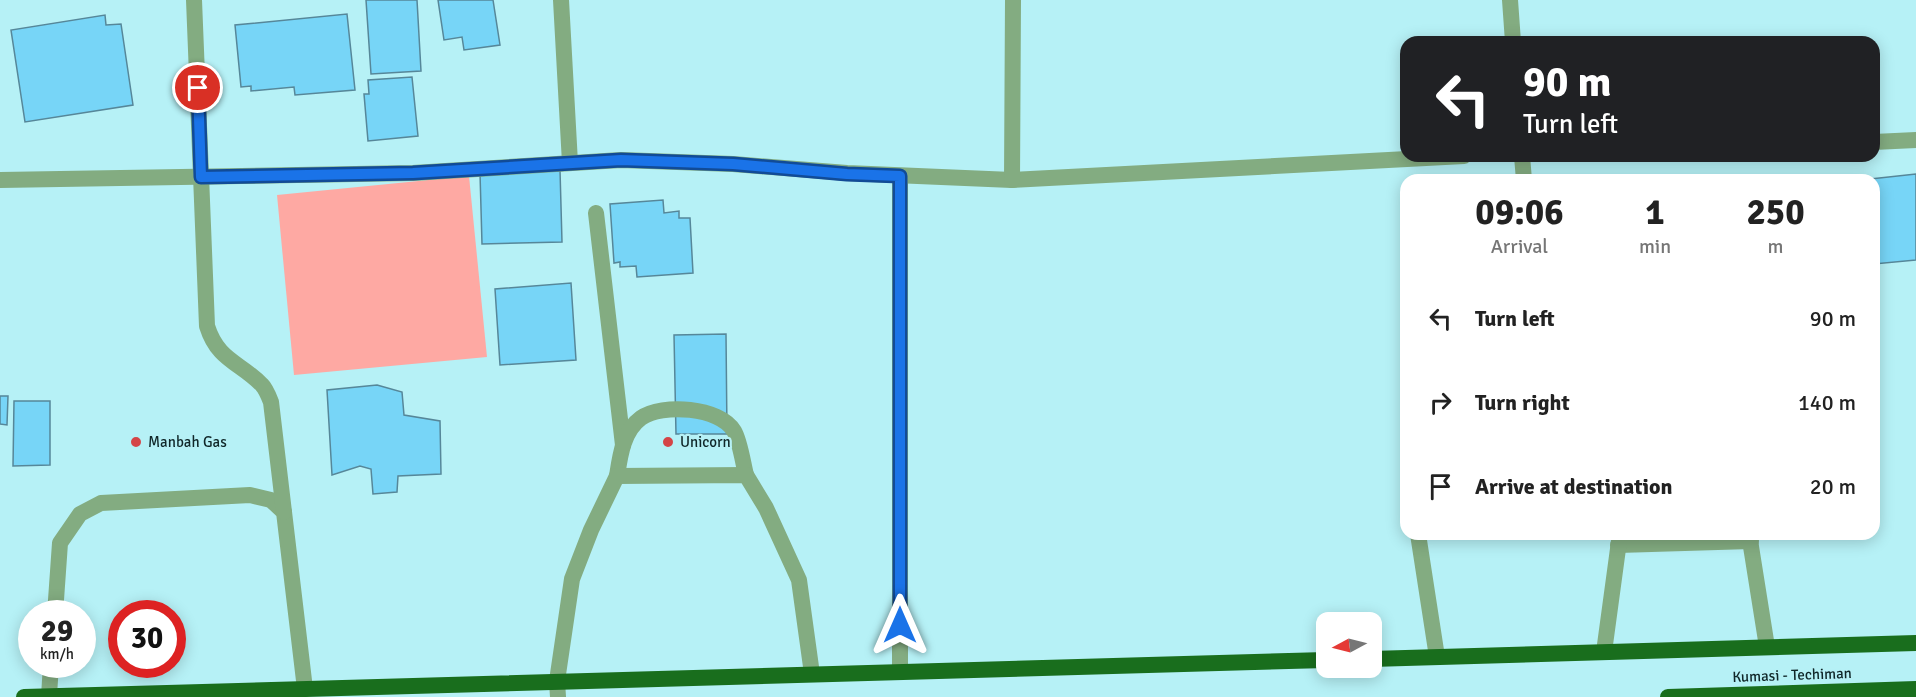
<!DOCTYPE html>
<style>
body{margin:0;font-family:Signika,sans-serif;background:#f6f6f6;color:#222;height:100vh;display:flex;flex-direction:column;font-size:22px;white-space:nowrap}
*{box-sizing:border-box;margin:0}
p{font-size:20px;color:#767676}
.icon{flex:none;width:33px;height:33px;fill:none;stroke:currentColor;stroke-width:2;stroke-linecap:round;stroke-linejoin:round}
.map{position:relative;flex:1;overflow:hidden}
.panel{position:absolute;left:1400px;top:174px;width:480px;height:366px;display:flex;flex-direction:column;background:#fff;border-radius:18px;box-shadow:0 3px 15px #0003}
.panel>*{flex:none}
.top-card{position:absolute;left:1400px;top:36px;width:480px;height:126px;border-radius:18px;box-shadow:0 3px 15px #0003;background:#202124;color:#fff;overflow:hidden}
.needle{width:39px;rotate:263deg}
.tools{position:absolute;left:1316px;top:612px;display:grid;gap:12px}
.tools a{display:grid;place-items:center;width:66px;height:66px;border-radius:12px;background:#fff;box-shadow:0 3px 15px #0003;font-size:30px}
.speed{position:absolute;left:18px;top:600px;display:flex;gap:12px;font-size:30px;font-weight:700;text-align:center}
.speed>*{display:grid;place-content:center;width:78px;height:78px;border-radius:50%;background:#fff;box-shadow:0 3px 15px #0003;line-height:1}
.speed small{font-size:15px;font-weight:400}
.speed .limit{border:9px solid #d22;background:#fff;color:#111}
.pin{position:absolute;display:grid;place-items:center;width:51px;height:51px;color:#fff;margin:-26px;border:3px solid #fff;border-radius:50%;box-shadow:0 2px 6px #0007}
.me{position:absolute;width:66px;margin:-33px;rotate:0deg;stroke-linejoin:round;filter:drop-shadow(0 0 4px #0008)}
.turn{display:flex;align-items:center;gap:21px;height:126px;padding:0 24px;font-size:27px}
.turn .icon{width:78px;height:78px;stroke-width:2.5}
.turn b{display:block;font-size:42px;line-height:51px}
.eta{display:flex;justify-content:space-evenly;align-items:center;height:102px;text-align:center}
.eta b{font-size:36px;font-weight:800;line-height:42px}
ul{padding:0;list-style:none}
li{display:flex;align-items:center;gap:18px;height:84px;padding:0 24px}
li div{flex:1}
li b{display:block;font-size:22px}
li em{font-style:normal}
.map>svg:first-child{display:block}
</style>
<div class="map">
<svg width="1916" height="697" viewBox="0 0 1916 697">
<rect width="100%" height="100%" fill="#b6f1f6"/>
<path fill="#fea9a3" d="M469,176L487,357L294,375L277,195Z"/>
<g fill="#77d5f7" stroke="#568799" stroke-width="1.5">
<path d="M366,0H417L421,71L371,74Z"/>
<path d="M438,0H493L500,45L464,50L462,37L444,40Z"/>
<path d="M347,14L355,90L295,95L294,87L251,91V86L241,87L235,25Z"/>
<path d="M105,15L106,25L121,24L133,105L25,122L11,30Z"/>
<path d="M412,77L418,136L368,141L364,94H369L368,80Z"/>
<path d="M560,170L562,242L482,244L480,173Z"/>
<path d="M1916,174V260L1874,264V180H1861Z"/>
<path d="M663,200L664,213L679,211V218H690L693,273L637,277L636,266L620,267V262L614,263L610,204Z"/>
<path d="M571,283L576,360L500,365L495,289Z"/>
<path d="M726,334L727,434H676L674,335Z"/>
<path d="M377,385L402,392L404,415L440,421L441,474L398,476L397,492L373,494L371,469L360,466L332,475L327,390Z"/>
<path d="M0,396H8L7,425L0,424Z"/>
<path d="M14,401H50V465L13,466Z"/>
</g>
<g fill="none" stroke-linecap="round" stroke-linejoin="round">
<g stroke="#83ac81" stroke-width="16">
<path d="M596,213L623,445"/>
<path d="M617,476C620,456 623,431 641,418C662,403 720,407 734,431C740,441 743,463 746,475"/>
<path d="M1418,534L1437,657"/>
<path d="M1749,534L1767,647"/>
<path d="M1618,545L1751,541"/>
<path d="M55,614L60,543L80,514L101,503L250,495L271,500L284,512L305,689"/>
<path d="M1604,652L1620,534"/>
<path d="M49,696L51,664"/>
<path d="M558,697L557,681L572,579L591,530L617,476L746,475L766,508L799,580L812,674"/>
</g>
<g stroke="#83ac81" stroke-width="16">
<path d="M194,0L207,326C218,361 240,362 262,385C266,389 269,397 271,402L284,512"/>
<path d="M561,0L570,163"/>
<path d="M1510,0L1513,42"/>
<path d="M1874,142L1916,140"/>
<path d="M1522,156L1524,180"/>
<path d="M0,180L413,173L621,160L733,164L847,173L1012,180L1464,156"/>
<path d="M1012,180L1013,0"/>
<path d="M900,672V176"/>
</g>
<g stroke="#196e1d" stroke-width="16">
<path d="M1371,659L1916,643"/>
<path d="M24,697L1326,660"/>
<path d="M1668,697L1916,689"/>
</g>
</g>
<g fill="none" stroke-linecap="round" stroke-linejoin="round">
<g stroke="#114b97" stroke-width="15">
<path id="route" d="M198,88L201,177L413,173L621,160L733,164L847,174L900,176V625"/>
</g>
<use href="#route" stroke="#1a73e8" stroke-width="10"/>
</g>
<g fill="#d44547" stroke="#b6f1f6" stroke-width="2">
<circle cx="136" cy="442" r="6"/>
<circle cx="668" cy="442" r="6"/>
</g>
<g text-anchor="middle" stroke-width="4.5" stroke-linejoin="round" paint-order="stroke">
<g font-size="15" fill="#102729" stroke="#b6f1f6" text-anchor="start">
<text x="148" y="447">Manbah Gas</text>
<text x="680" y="447">Unicorn</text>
</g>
<g font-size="15" fill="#102729" stroke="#b6f1f6">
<text transform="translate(1792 675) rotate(-2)" y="5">Kumasi - Techiman</text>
</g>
</g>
</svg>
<div class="tools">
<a><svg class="needle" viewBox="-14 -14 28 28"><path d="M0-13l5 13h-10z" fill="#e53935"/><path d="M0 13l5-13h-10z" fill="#767676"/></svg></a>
</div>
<div class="speed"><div>29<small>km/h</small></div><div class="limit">30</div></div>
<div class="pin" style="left:198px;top:88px;background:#d93025"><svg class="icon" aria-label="arrive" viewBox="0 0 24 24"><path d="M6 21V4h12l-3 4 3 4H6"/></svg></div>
<svg class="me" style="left:900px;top:625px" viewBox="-20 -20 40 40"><path d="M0-17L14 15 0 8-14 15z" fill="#1a73e8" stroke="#fff" stroke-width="4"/></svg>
<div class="top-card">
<div class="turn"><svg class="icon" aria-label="left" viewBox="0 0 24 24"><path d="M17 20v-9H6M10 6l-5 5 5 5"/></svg><div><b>90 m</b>Turn left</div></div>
</div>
<section class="panel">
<div class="eta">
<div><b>09:06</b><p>Arrival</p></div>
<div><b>1</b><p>min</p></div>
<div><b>250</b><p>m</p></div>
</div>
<ul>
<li><svg class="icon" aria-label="left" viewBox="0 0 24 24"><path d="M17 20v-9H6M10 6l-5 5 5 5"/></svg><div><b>Turn left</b></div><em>90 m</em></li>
<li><svg class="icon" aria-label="right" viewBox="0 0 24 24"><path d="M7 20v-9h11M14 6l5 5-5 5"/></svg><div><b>Turn right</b></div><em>140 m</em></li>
<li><svg class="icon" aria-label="arrive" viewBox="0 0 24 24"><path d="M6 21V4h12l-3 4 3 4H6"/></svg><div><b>Arrive at destination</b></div><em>20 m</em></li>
</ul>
</section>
</div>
